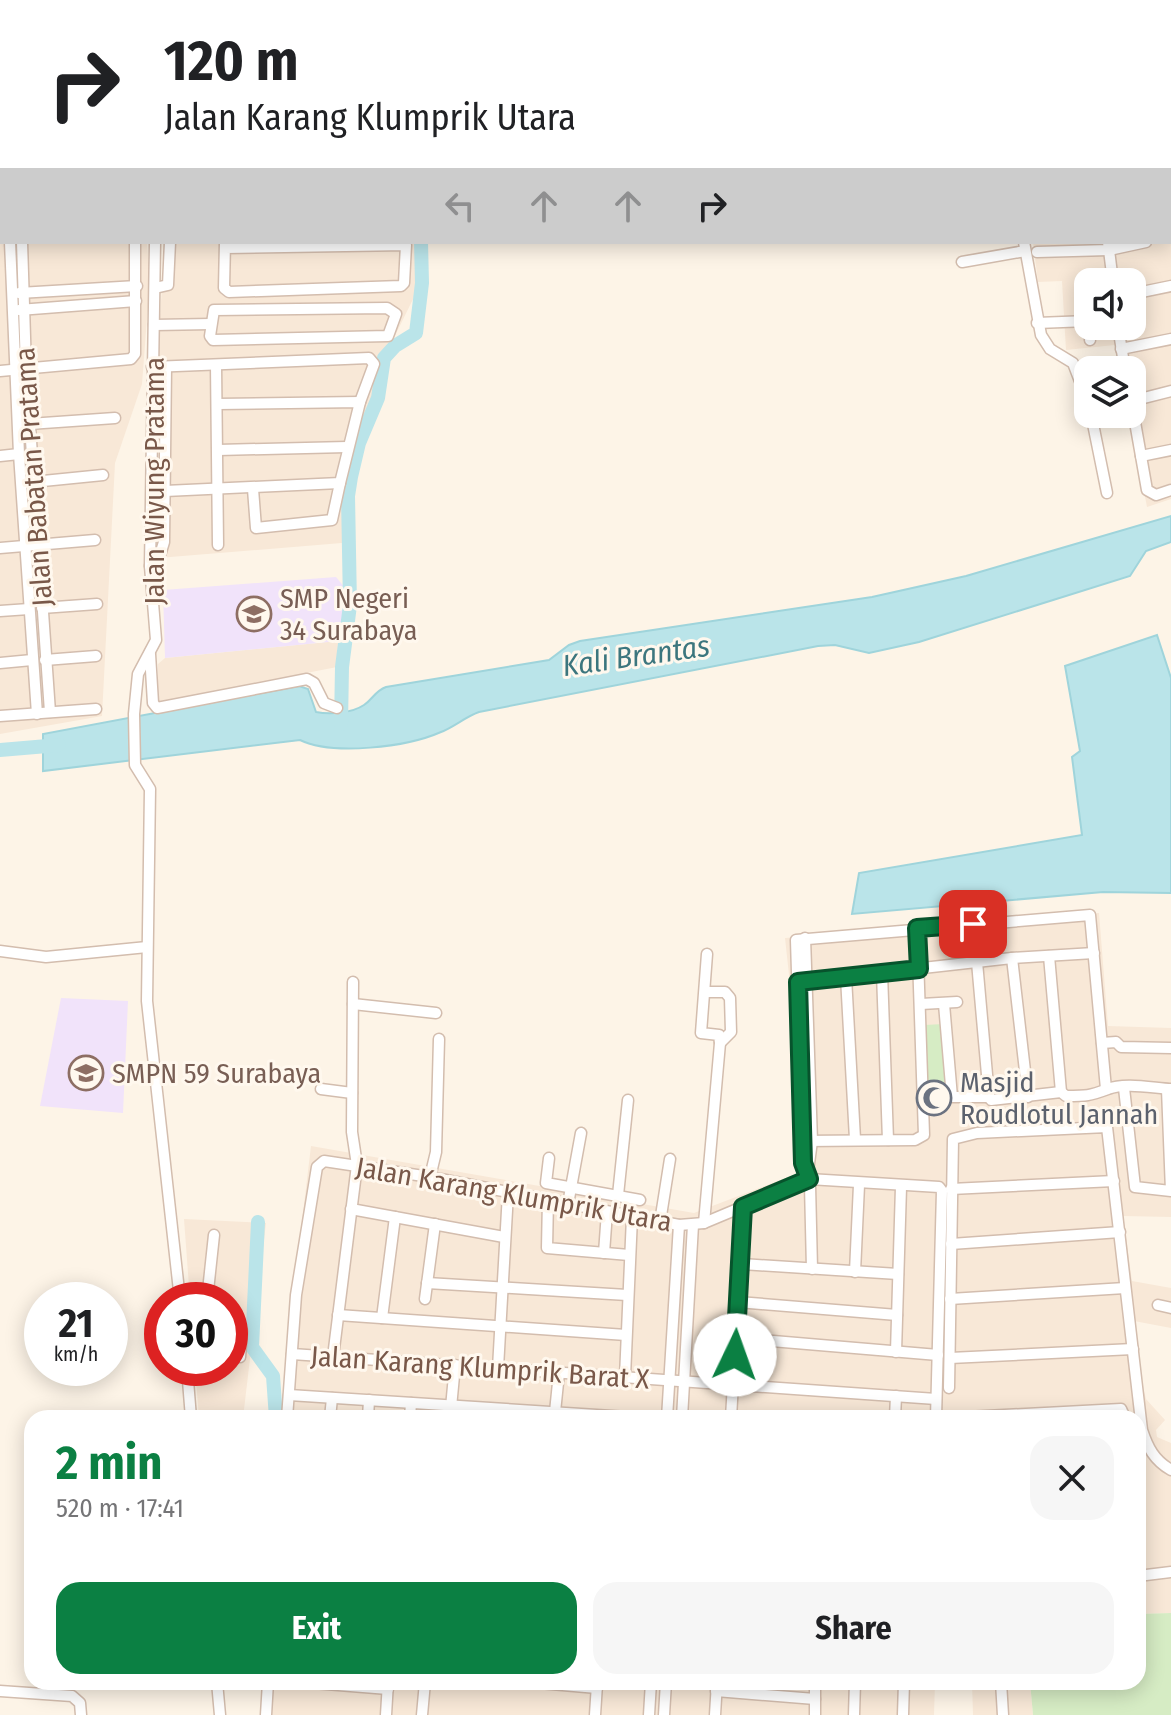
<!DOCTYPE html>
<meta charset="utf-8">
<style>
body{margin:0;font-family:"Fira Sans Condensed",sans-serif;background:#f6f6f6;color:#202124;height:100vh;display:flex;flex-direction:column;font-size:30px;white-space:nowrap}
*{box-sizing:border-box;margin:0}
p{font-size:26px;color:#757577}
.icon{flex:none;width:44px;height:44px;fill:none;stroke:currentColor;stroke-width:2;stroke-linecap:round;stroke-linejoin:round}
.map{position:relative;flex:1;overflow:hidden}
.sheet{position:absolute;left:24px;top:1410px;width:1122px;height:280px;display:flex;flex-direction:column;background:#fff;border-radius:24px;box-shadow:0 4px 20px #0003}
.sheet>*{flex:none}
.guide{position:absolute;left:0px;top:0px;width:1172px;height:244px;box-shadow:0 4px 20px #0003;background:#fff;color:#202124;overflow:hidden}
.tools{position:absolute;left:1074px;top:268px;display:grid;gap:16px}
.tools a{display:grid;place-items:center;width:72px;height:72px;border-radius:16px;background:#fff;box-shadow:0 4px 20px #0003;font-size:40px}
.speed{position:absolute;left:24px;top:1282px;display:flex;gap:16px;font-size:40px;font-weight:700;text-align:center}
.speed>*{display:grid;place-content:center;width:104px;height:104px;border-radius:50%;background:#fff;box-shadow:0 4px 20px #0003;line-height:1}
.speed small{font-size:20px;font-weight:400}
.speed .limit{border:12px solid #d22;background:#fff;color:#111}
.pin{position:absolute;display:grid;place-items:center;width:68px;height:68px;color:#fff;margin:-34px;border-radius:16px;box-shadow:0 4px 12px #0006}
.me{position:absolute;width:88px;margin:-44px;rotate:3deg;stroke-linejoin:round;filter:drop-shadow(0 0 6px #0008)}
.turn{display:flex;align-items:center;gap:28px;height:168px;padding:0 32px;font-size:36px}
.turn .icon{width:104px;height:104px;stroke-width:2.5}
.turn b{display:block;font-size:56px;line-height:68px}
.lanes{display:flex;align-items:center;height:76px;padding:0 32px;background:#0003;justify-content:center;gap:40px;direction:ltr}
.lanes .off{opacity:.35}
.round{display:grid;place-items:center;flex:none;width:84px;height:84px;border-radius:24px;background:#f6f6f6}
.summary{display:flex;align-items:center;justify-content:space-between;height:136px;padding:0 32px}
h1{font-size:48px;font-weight:700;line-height:60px;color:#0b8043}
.button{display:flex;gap:16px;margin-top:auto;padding:16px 32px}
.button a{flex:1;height:92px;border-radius:24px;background:#0b8043;color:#fff;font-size:32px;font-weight:700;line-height:92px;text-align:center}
.button a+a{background:#f6f6f6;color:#202124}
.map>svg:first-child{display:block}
</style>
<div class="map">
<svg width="1171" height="1715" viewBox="0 0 1171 1715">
<rect width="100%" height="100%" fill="#fdf4e7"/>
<g fill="#f8e8d7" fill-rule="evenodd">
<path d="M0,0H130L2,2V242H147L150,279L142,384L115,463L102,716L0,734Z"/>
<path d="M148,0H409V2H149Z"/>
<path d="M1152,0H1171V499L1147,507L1129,414H1132V370H1120L1115,345L1066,350L1062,281L1038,282L1033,242H1170V2ZM1088,282H1132V326H1088Z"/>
<path d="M165,242H416L417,291L386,354L343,487L342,543L158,558L161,375L157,362Z"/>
<path d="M338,641L337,667L158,702V664L165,658Z"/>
<path d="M1099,913L1108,1026L1171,1028V1217L1123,1216L1132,1281L1171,1288V1328L1134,1321L1139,1371L1146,1399L1165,1420L1156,1430L1157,1437L1171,1443V1613L1138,1614V1418H284L291,1314L311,1146L694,1213L799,1173L793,1012L785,938Z"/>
<path d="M184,1219L266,1223L243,1418H199L195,1368H230V1300H190Z"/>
<path d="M267,1682H935L934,1715H264Z"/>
<path d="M972,1682H1030L1033,1715H973Z"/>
</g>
<path fill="#fee3da" d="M1005,0H1152L1153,2H1005Z"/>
<g fill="#f1e3fa">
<path d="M336,577L346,589L347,604L338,641L165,658L163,590Z"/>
<path d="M61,998L128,1001L123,1113L40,1106Z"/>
</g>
<g fill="#d6ecc4">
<path d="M944,1024L946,1084H926L924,1025Z"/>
<path d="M1171,1613V1715H1033L1030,1682H1138V1614Z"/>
</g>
<g fill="#bae4e9" stroke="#9fd4db" stroke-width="2">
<path d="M1171,516V542L1146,551L1130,576L919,642L869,653L835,645L818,646L479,712C465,717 454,727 441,732C407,747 333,756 300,740L43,771V734L299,686L308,689L316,712C330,715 352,713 364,705C373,699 375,691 386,687L549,660L569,645L580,641L872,597L966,576Z"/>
<path d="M1157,635L1171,678V893L1103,892L852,914L859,873L1082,835L1072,757L1080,751L1065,666Z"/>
</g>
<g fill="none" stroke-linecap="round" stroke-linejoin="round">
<g stroke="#bae4e9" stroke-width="14">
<path d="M412,0V2"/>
<path d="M341,724L342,667L350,605L348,496L351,477L359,443L378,398L384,358L395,346L416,333L422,283L421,242"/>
<path d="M0,750L59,745"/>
<path d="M258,1222L252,1347L273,1376L276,1418"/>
</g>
<g stroke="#d3bdae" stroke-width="13">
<g id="minor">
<path d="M29,0V2"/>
<path d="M41,0V2"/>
<path d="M118,0V2"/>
<path d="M145,0V2"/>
<path d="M406,0V2"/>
<path d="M508,0V2"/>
<path d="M701,0V2"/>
<path d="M937,0V2"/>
<path d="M1002,0V2"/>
<path d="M195,2L196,0"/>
<path d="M343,2V0"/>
<path d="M1170,55H1171"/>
<path d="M0,77L2,71"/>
<path d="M0,92H2"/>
<path d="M0,109L2,137"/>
<path d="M1170,126H1171"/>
<path d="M1170,184H1171"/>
<path d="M1170,237H1171"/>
<path d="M10,242L19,454L37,714"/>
<path d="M22,242L26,369L50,712"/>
<path d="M155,242L150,566L156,640L138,674L134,714L135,765L150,789L147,1001L180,1300"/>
<path d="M1024,242L1041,335L1050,349L1073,363L1088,402"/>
<path d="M1108,242L1113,282"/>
<path d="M225,248L406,245L404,283L401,286L229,292L224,288L225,242"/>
<path d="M1037,252L1109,250L1146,242"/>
<path d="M962,262L1025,251"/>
<path d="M1086,282L1088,318"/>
<path d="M155,288L168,285L170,242"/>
<path d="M19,293L137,286"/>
<path d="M1132,294L1171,286"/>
<path d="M387,308L396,314L388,336L213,340L210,336L214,310Z"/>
<path d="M19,310L136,301"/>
<path d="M1037,323L1088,321"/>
<path d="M154,325L211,324"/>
<path d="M1089,326L1090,340"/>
<path d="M1118,326L1125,370"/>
<path d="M1121,349L1171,339"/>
<path d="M216,365L218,545"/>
<path d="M152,367L369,358L374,364L360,402"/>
<path d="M0,371L131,359L135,354V242"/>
<path d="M1132,401L1171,391"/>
<path d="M1132,405L1147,490L1156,495L1171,490"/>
<path d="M1091,414L1107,493"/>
<path d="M29,424L115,418"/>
<path d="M218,450L347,447"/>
<path d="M0,456L19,454"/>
<path d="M1141,456L1171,450"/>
<path d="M33,482L103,475"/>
<path d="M253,489L256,528L332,520L340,483"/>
<path d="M165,491L340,483L360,402L218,404"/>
<path d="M0,548L95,540"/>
<path d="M150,566L160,555L164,542L166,368"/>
<path d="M42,608L97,604"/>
<path d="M0,611L29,609"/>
<path d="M150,654L153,703L157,708L307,679L314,683L324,703L337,708"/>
<path d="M45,660L96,656"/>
<path d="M0,663L32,660"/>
<path d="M0,716L96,709"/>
<path d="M805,938L812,1141L808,1171"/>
<path d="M0,951L46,957L147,947"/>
<path d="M1049,956L1061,1092"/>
<path d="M1012,958L1028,1097"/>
<path d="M882,973L888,1140"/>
<path d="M846,977L855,1139"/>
<path d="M798,982L1012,958L1094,953"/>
<path d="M705,992H725L730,998L731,1032L720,1043"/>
<path d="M353,1004L436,1013"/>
<path d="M921,1004L957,1002"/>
<path d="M944,1004L952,1097H989L977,962"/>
<path d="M1102,1043L1116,1042L1121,1047L1171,1048"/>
<path d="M1124,1088L1135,1187L1171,1191L1167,1089"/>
<path d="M321,1089L352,1093"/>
<path d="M989,1097L991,1100L1061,1092L1066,1096C1087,1096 1089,1096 1108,1089C1124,1082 1153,1088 1171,1089"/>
<path d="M804,1141L915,1140L924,1135L917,928"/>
<path d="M549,1158L546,1183L640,1200"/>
<path d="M430,1177L436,1152L439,1039"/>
<path d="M951,1189L1114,1181"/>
<path d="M618,1195L628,1100"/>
<path d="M548,1199L547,1248L629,1255"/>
<path d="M568,1204L581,1133"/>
<path d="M351,1209L504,1237"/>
<path d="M660,1222L670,1159"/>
<path d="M704,1223L720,1043L719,1035L701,1033L707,954"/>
<path d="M951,1244L1120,1232"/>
<path d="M604,1253L607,1212"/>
<path d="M742,1264L898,1274"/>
<path d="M812,1269L810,1185L803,1163L796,940L1090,915L1106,1089"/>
<path d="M855,1272L859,1185"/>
<path d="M427,1283L627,1295"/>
<path d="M425,1299L435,1224"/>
<path d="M950,1299L1125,1288"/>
<path d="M207,1300L214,1235"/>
<path d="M738,1302L897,1315"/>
<path d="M1158,1305L1171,1308"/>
<path d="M338,1315L626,1335"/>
<path d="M382,1318L395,1217"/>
<path d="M230,1329L242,1331L240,1357"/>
<path d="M737,1338L938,1355"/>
<path d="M896,1352L901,1187"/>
<path d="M292,1354L936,1399"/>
<path d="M333,1357L357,1165L352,1132L353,982"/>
<path d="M950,1358L1133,1349"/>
<path d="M187,1368L191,1418"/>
<path d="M498,1368L508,1193"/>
<path d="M625,1377L632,1217"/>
<path d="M949,1388L953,1139L977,1133L1107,1127L1142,1430C1148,1448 1154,1460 1171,1470"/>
<path d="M289,1395L643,1418"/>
<path d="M555,1412L559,1373"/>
<path d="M287,1418L296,1295L317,1167L324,1161L430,1177L679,1225L704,1223L809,1179L939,1187L942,1191L936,1418"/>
<path d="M330,1418L332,1398"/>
<path d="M368,1418L369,1400"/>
<path d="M410,1418L411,1403"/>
<path d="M450,1418L455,1365"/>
<path d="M667,1418L679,1225"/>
<path d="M682,1418L693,1225"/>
<path d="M731,1418L743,1207"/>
<path d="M895,1418L896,1396"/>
<path d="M948,1418L1121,1409L1125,1418"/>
<path d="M1138,1576L1171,1572"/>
<path d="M217,1682L220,1715"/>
<path d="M301,1682L388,1689"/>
<path d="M528,1682L597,1688"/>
<path d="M1001,1682L1003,1715"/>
<path d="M0,1691L72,1696L80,1703L81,1715"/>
<path d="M716,1691L815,1699"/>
<path d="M266,1715L268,1682"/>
<path d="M386,1715L388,1682"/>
<path d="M422,1715L425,1682"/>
<path d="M595,1715L597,1684"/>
<path d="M649,1715L651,1682"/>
<path d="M664,1715L666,1682"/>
<path d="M715,1715L717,1682"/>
<path d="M815,1715V1682"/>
<path d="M854,1715L855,1682"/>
<path d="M903,1715L904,1682"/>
</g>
</g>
<use href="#minor" stroke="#fff" stroke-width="10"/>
</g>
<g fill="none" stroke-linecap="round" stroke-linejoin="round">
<g stroke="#07532c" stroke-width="20">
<path id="route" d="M735,1355L743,1207L809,1179L803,1163L798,982L919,969L917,928L973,924"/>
</g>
<use href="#route" stroke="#0b8043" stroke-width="14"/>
</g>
<defs>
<g id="school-ring" transform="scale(1.8)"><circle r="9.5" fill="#fff8ee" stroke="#8d6e63" stroke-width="1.5"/><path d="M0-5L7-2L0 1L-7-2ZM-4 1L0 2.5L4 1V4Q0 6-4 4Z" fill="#8d6e63"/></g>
<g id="mosque-ring" transform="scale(1.8)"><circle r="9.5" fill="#fff8ee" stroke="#6b7280" stroke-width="1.5"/><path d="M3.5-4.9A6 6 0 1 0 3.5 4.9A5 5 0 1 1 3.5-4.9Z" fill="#6b7280"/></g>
</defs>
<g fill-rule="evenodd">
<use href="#school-ring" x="254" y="614"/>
<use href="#school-ring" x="86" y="1073"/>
<use href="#mosque-ring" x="934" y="1098"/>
</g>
<g text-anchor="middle" stroke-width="6" stroke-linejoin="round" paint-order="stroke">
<g font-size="28" fill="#795849" stroke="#fff8ee">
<text transform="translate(33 477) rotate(-94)" y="10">Jalan Babatan Pratama</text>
<text transform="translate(154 481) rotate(-90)" y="10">Jalan Wiyung Pratama</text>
<text transform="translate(514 1194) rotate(10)" y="10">Jalan Karang Klumprik Utara</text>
<text transform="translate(480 1367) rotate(4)" y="10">Jalan Karang Klumprik Barat X</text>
</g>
<g font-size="28" fill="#785e54" stroke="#fff8ee" text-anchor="start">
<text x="280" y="608">SMP Negeri<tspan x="280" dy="32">34 Surabaya</tspan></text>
<text x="112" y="1083">SMPN 59 Surabaya</text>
</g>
<g font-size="28" fill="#5b616d" stroke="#fff8ee" text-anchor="start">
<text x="960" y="1092">Masjid<tspan x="960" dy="32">Roudlotul Jannah</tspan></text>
</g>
<g font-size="30" font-style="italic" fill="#3c767e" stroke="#fff8ee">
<text transform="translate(636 656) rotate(-8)" y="10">Kali Brantas</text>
</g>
</g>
</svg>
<div class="tools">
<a><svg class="icon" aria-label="sound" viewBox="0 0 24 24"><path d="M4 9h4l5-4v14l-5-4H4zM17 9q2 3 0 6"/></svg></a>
<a><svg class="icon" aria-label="layers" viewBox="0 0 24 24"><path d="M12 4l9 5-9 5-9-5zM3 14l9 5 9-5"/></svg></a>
</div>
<div class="speed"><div>21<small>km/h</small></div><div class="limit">30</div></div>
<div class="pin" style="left:973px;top:924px;background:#d93025"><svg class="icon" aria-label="arrive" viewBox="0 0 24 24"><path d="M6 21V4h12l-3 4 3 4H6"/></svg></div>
<svg class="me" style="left:735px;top:1355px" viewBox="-20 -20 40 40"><circle r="19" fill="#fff"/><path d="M0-13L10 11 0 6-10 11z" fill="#0b8043"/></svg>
<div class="guide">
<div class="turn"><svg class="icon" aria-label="right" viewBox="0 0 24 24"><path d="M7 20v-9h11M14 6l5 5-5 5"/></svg><div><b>120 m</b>Jalan Karang Klumprik Utara</div></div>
<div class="lanes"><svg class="icon off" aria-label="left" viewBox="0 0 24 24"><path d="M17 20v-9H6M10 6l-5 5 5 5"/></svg><svg class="icon off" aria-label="ahead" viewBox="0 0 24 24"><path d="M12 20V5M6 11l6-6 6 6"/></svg><svg class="icon off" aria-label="ahead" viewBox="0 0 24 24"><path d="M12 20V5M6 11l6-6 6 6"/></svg><svg class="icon" aria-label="right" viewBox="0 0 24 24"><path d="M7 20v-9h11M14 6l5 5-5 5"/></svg></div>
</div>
<section class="sheet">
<div class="summary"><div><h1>2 min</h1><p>520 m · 17:41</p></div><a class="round"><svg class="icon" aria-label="close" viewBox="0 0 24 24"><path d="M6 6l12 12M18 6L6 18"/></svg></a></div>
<div class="button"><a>Exit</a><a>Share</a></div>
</section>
</div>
